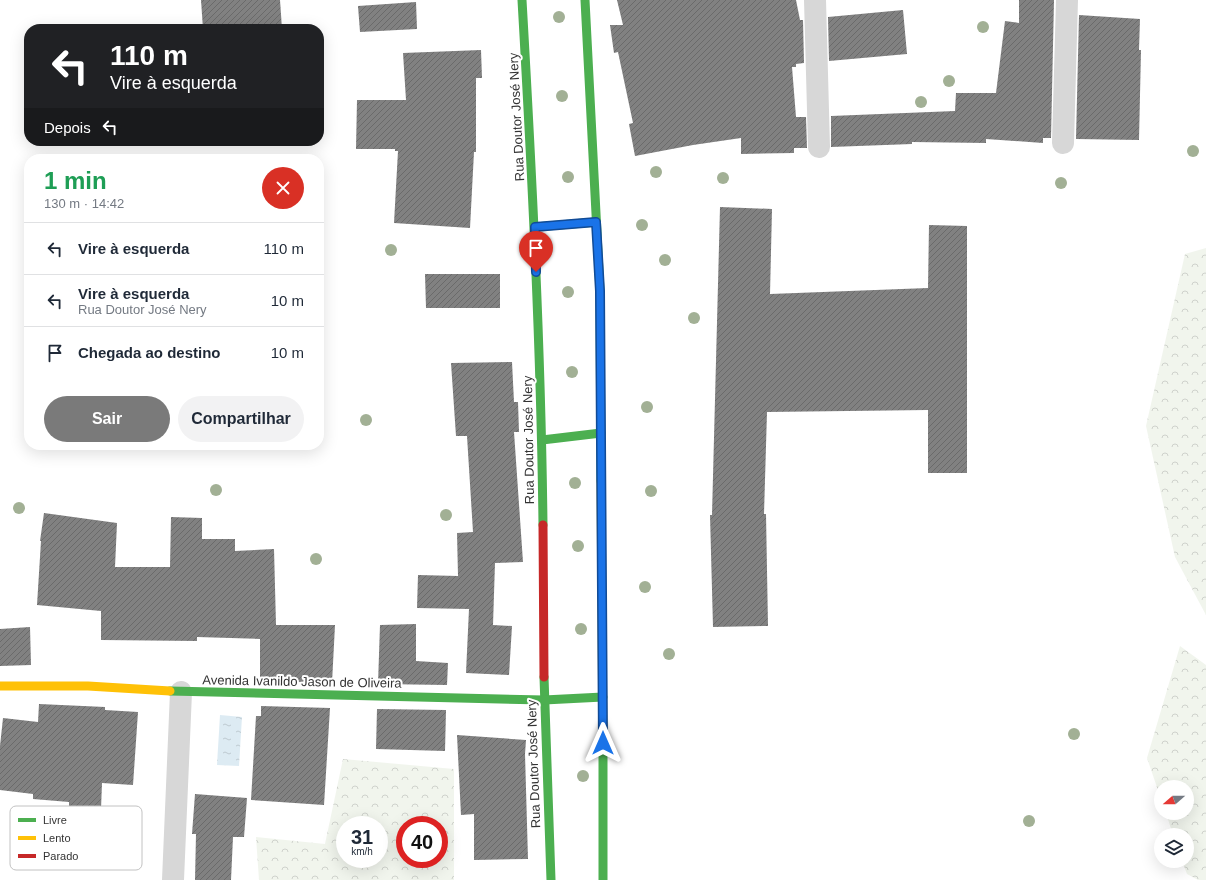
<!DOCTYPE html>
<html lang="pt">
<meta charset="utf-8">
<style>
body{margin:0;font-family:Arial,sans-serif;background:#f2f2f3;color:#1f2937;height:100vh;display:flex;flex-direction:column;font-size:15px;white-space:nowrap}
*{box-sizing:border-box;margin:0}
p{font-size:13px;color:#747a83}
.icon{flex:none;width:22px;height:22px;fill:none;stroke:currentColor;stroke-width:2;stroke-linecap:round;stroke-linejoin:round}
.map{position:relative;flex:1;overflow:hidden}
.side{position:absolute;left:24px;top:154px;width:300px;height:296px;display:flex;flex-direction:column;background:#fff;border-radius:16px;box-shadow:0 4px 16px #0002}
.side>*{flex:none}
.guide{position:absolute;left:24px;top:24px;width:300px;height:122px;border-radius:16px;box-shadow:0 4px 16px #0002;background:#202124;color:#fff;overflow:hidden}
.needle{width:26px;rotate:250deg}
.fabs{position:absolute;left:1154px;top:780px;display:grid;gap:8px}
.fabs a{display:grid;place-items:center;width:40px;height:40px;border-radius:50%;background:#fff;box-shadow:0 4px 16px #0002;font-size:20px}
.speed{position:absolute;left:336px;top:816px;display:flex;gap:8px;font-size:20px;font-weight:700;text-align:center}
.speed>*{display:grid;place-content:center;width:52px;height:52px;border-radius:50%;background:#fff;box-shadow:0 4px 16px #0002;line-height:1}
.speed small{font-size:10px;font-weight:400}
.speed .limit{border:6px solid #d22;background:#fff;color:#111}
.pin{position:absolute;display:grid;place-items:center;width:34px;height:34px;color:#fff;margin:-41px -17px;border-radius:50% 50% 50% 0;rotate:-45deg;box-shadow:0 0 4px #0007}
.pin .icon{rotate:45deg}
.me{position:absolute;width:44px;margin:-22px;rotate:0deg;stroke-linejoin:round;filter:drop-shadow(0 0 3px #0008)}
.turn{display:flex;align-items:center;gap:14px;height:84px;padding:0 20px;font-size:18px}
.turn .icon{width:52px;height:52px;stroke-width:2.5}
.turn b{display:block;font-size:28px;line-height:34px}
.then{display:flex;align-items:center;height:38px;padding:0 20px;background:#0003;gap:8px;font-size:15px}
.round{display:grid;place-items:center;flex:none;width:42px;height:42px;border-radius:21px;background:#f2f2f3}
.overview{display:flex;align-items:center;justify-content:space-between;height:68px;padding:0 20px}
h1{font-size:24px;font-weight:700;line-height:30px;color:#1e9e55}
.button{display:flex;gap:8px;margin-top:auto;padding:8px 20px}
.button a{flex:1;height:46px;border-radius:24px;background:#7a7a7a;color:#fff;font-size:16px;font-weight:700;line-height:46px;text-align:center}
.button a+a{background:#f2f2f3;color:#1f2937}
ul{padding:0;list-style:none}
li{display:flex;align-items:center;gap:12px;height:52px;padding:0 20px;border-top:1px solid #e0e1e3}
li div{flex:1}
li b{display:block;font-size:15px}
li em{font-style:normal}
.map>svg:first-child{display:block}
</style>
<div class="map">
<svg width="1206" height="880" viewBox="0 0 1206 880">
<defs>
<pattern id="forest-crowns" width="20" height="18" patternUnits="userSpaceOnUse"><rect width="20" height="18" fill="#f1f5ed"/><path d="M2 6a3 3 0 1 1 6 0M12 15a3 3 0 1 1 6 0" fill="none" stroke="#cfd2cc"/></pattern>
<pattern id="water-ripples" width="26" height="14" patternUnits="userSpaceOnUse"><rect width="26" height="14" fill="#ddebf3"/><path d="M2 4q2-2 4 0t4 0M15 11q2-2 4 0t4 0" fill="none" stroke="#becad1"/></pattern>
<pattern id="building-hatch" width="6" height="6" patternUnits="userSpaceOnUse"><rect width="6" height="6" fill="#818181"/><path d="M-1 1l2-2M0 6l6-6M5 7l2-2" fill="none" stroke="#6a6a6a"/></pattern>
</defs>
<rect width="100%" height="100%" fill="#fff"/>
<g fill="url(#forest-crowns)" fill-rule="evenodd">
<path d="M1206,248V615L1175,557L1146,426L1185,254Z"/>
<path d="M1180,646L1206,665V880H1198L1187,874L1182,861H1187V835H1173L1166,813H1187V787H1161V799L1147,758Z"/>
<path d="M343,759L454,769V880H259L256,837L325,844ZM345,825H379V859H345ZM405,825H439V859H405Z"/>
</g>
<path fill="url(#water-ripples)" d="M220,715L242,717L239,766L217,765Z"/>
<g fill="url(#building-hatch)">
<path d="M201,0H280L282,29H203Z"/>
<path d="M617,0H796L800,20H803L804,63L796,64V67H792L796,117H806L807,148H794V153L741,154V138L693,145L635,156L629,124L633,123L618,52L614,53L610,25H623Z"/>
<path d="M1019,0H1054L1051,138H1043V143L986,139V143L912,142V144L831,147V116L955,111L956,93H996L1005,21L1019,23Z"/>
<path d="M416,2L417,29L360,32L358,6Z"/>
<path d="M903,10L907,54L829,61L828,17Z"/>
<path d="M1079,15L1140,19L1139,50H1141L1139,140L1076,139Z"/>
<path d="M481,50L482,78H476V152H474L470,228L394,223L398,151H395V149H356L357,100H406L403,53Z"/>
<path d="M720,207L772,209L770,294L928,288L929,225L967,226V473H928V410L767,412L764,514H766L768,626L713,627L710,515H712Z"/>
<path d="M425,274H500V308H426Z"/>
<path d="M512,362L514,402H518L519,432H514L523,562L495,563L493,625L512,626L509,675L466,673L469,609L417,608L418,575L458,576L457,533L473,532L467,436H456L451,363Z"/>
<path d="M44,513L117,523L115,567H170L171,517L202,518V539H235V551L274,549L276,625H335L332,683L260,681V639L197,637V641L101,640V611L37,605L41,541H40Z"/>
<path d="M416,624V661L448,663L447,685L378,684L380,625Z"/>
<path d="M30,627L31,665L0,666V629Z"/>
<path d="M39,704L105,707V710L138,712L133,785L102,783L101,809L69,807V802L33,799V794L0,790V746L3,718L38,722Z"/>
<path d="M261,706L330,708L324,805L251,800L256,716H261Z"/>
<path d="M377,709L446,710L445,751L376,749Z"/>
<path d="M457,735L526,740L525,754L528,859L474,860V814L461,815Z"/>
<path d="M195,794L247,798L244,837H233L231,880H195L196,834H192Z"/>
</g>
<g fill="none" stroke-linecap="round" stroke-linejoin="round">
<g stroke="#d7d7d7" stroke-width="22">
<path d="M815,0L819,147"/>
<path d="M1063,143L1067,0"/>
<path d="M173,880L181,692"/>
</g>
<g stroke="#4caf50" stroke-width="9">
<path d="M522,0C532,175 541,350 543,525"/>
<path d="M585,0L600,291L601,481"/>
<path d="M535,227L596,222"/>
<path d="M542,440L601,433"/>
<path d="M544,677L551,880"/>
<path d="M170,691L544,700L603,697"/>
<path d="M603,747V880"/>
</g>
<g stroke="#ffc107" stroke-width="9">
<path d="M601,481L603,747"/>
<path d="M0,686H88L170,691"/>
</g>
<path stroke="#c62828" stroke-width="9" d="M543,525L544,677"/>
</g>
<g fill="#a2b095">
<circle cx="559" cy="17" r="6"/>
<circle cx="983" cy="27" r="6"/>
<circle cx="949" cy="81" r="6"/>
<circle cx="562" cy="96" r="6"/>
<circle cx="921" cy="102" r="6"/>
<circle cx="1193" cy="151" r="6"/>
<circle cx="656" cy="172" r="6"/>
<circle cx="568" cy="177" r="6"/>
<circle cx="723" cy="178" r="6"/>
<circle cx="1061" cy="183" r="6"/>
<circle cx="642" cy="225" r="6"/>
<circle cx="391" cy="250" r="6"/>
<circle cx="665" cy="260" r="6"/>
<circle cx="568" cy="292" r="6"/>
<circle cx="694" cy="318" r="6"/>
<circle cx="572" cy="372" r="6"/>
<circle cx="647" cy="407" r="6"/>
<circle cx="366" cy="420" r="6"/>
<circle cx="575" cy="483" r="6"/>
<circle cx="216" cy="490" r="6"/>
<circle cx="651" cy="491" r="6"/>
<circle cx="19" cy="508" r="6"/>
<circle cx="446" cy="515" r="6"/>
<circle cx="578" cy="546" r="6"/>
<circle cx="316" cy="559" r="6"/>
<circle cx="645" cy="587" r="6"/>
<circle cx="581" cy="629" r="6"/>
<circle cx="669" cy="654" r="6"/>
<circle cx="1074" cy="734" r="6"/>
<circle cx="583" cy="776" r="6"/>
<circle cx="1029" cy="821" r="6"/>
</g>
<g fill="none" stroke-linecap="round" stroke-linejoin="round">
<g stroke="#114b97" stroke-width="10">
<path id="route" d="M536,272L535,227L596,222L600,291L603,743"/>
</g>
<use href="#route" stroke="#1a73e8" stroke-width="7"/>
</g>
<g text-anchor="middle" stroke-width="4" stroke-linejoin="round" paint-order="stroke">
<g font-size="13" fill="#333" stroke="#fff">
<text transform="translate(516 117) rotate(-93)" y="5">Rua Doutor José Nery</text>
<text transform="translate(528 440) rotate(-91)" y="5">Rua Doutor José Nery</text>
<text transform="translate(302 681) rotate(1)" y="5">Avenida Ivanildo Jason de Oliveira</text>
<text transform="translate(533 764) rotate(-92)" y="5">Rua Doutor José Nery</text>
</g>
</g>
<rect x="10" y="806" width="132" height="64" rx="6" fill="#fff" stroke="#c2c2c2" stroke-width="1"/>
<rect x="18" y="818" width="18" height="4" fill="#4caf50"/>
<rect x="18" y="836" width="18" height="4" fill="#ffc107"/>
<rect x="18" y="854" width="18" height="4" fill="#c62828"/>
<g font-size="11" fill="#333">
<text x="43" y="824">Livre</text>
<text x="43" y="842">Lento</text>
<text x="43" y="860">Parado</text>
</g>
</svg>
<div class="fabs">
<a><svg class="needle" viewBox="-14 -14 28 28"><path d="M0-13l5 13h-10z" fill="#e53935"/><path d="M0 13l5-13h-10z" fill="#747a83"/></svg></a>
<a><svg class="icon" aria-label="layers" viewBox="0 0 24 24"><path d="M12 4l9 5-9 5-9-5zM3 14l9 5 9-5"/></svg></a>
</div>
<div class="speed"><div>31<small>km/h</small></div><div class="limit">40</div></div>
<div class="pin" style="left:536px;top:272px;background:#d93025"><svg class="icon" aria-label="arrive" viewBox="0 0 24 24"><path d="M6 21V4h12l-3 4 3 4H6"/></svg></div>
<svg class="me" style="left:603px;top:743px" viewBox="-20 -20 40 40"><path d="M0-17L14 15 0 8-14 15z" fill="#1a73e8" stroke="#fff" stroke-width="4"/></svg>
<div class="guide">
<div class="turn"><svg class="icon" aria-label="left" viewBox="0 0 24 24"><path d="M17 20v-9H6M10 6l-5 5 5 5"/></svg><div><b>110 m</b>Vire à esquerda</div></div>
<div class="then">Depois<svg class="icon" aria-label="left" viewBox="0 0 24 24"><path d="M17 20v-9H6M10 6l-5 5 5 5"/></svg></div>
</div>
<section class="side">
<div class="overview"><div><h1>1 min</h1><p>130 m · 14:42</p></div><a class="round" style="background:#d93025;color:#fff"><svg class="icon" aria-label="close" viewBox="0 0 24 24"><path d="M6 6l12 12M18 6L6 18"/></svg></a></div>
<ul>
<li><svg class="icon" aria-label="left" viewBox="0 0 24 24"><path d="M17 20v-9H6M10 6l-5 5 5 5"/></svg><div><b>Vire à esquerda</b></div><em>110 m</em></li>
<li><svg class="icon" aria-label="left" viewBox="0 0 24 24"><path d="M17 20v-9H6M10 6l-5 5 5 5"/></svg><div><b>Vire à esquerda</b><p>Rua Doutor José Nery</p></div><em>10 m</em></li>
<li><svg class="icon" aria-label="arrive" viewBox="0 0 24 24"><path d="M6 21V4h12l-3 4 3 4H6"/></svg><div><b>Chegada ao destino</b></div><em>10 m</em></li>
</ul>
<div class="button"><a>Sair</a><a>Compartilhar</a></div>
</section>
</div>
